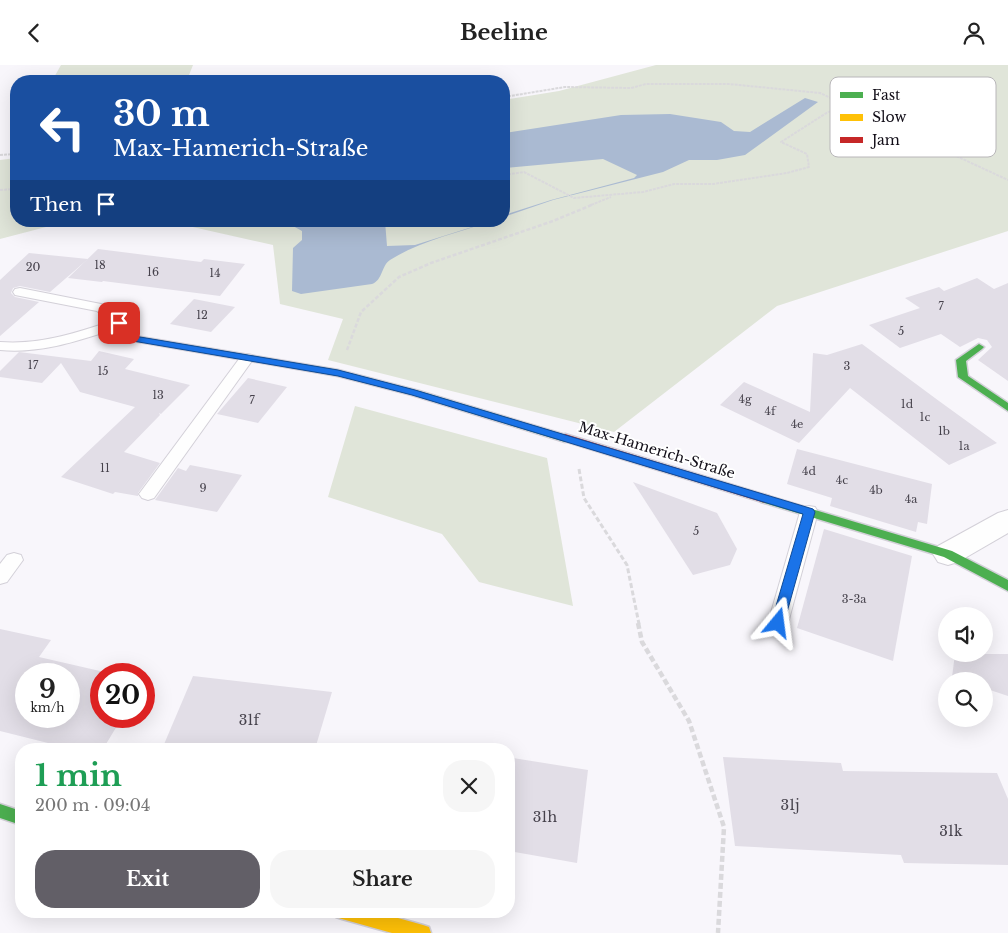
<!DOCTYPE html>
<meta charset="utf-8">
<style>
body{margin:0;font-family:"Libre Baskerville",serif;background:#f6f6f6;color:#222;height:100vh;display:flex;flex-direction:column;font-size:19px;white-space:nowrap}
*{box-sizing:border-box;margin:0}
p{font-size:16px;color:#767676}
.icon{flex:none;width:28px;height:28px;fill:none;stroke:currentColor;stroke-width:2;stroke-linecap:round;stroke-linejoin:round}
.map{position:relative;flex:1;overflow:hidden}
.drawer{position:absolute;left:15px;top:678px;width:500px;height:175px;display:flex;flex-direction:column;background:#fff;border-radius:20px;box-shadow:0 5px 20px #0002}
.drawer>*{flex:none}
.hud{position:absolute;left:10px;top:10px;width:500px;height:152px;border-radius:20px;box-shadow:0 5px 20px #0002;background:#1a4fa0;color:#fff;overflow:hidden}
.controls{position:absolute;left:938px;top:542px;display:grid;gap:10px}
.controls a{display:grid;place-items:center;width:55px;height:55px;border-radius:50%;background:#fff;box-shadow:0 5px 20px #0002;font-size:25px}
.speed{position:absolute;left:15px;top:598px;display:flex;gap:10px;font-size:25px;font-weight:700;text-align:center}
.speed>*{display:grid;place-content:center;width:65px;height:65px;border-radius:50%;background:#fff;box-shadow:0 5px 20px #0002;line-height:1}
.speed small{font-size:12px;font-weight:400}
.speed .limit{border:8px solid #d22;background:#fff;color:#111}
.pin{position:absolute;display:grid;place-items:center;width:42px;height:42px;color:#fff;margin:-21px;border-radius:10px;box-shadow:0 2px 8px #0006}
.me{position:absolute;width:55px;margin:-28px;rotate:16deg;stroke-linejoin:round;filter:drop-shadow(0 0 4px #0008)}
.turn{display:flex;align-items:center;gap:18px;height:105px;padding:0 20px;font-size:22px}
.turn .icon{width:65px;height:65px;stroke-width:2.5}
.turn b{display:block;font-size:35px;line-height:42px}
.then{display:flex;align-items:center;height:48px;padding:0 20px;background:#0003;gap:10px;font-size:19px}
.round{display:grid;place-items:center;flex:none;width:52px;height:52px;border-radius:20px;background:#f6f6f6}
.head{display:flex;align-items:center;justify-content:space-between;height:85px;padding:0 20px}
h1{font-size:30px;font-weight:700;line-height:38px;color:#1e9e55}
.primary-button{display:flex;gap:10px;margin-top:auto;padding:10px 20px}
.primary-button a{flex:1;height:58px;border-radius:20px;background:#625f67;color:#fff;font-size:20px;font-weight:700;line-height:58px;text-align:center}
.primary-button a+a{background:#f6f6f6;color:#222}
header{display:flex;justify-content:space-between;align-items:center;height:65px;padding:0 20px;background:#fff;font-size:22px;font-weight:700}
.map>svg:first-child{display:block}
</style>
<header><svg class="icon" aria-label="back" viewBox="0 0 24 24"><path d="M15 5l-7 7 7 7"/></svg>Beeline<svg class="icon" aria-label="person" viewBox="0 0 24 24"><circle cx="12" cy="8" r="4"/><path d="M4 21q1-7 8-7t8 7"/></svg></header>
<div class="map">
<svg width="1008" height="868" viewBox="0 0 1008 868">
<rect width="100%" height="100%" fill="#f8f6fb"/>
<g fill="#e0e5d9">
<path d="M61,0H193L189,10L52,16Z"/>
<path d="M656,0H1008V166L777,241L614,367L328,295L343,254L280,239L273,180L166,156H504V35L559,26Z"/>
<path d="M16,93V156H69L0,174V95Z"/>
<path d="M355,341L547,393L573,541L479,517L442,469L328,432Z"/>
</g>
<g fill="#aabad2">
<path d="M805,33L818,37L745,90L717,95H689L663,107L553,135L504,152V150L551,135L634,113L637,110L603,94L504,103V68L621,50L670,49L721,57L734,66L750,67Z"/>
<path d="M284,156H385L387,181L415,180L491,156C458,168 420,176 390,195C381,201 383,215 372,219L301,229L292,226L293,183L302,175V166Z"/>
</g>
<g fill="#e2dee7" fill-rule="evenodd">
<path d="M98,184L201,197L204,194L245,199L220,231L103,216L102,217L68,213Z"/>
<path d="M29,188L88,194L50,227L20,221L13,223L11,228L15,232L39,237L0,271V215Z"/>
<path d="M977,213L994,224L1008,218V316L978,295L992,282L987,275L978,273L960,282L941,269L900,283L869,260L920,243L905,233L939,222L944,226Z"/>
<path d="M194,234L235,242L211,267L170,259Z"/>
<path d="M862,279L939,336L997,378L949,400L850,323L799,378L720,340L744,317L810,347L813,288L827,290Z"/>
<path d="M99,286L134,294L125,304L190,320L161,349L159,348L160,350L124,387L160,398L138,428V431L115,427L113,429L61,412L135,342L80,327L61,298L42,318L0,312V306L19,287L91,296Z"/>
<path d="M248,313L287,322L258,358L217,349Z"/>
<path d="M797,384L932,419L927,459L918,457L916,467L830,441L832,433L787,419Z"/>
<path d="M190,400L242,410L217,447L155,435L178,403L186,406Z"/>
<path d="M633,417L717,448L737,484L730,500L693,510Z"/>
<path d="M824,464L912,491L893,596L797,563Z"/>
<path d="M0,564L51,575L39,592L113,609H101V651H123L103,684H72L0,666ZM26,609H69V651H26Z"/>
<path d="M955,589H1008V631L984,623V616H964L952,612Z"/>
<path d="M193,611L332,627L315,684H162Z"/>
<path d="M723,692L841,698L843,706L997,708L1008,734V800L904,798L901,790L735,781Z"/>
<path d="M513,693L588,705L577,798L509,786V718Z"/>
</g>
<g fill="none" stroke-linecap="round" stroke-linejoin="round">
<g stroke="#d3d0d8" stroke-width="2">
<g id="lane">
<path d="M20,223L106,240L126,258L124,261C83,274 44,289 0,285V277C39,280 72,269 109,257L97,246L15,230L13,227L15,224Z"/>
<path d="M247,289L252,290L254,293L154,433L148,435L142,433L139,429L142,425L242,290Z"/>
<path d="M809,441L815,442L818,447L788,558L785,564L778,566L771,564L768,558L800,447L803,442Z"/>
<path d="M14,488L21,490L23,495L7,517L0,519V499L7,490Z"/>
</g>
</g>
<g stroke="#d3d0d8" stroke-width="2">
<path id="street" d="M1008,445V468L958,497L948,500L938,497L933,489L938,481L998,448Z"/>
</g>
<g stroke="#d3d0d8" stroke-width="3">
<g id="fast">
<path d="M119,255L122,256L134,271L338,305L419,326L569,371L570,373L565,377L412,330L338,311L128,275L114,258Z"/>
<path d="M979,279L984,282L982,284L966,296L968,311L1008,338V346L958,312L956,295Z"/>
<path d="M765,430L952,486L1008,515V526L944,492L761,437L759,434Z"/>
<path d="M0,739L21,746V760L0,753Z"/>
</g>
</g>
<g stroke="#d3d0d8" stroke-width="3">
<path id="slow" d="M334,846H373L423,860L429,862L431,868H392L342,854L336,852Z"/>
</g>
<g stroke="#d3d0d8" stroke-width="3">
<path id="jam" d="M565,369L769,431L771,434L765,438L561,375L560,373Z"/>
</g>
<g stroke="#dad9dc" stroke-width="2" stroke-dasharray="3 1" stroke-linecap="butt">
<path d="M504,32L565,22L631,23L646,19H729L820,28L1008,115"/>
<path d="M0,90L16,89"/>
<path d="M504,110L524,107L574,133L643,127L674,119H713L787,108L809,102L807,89L781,77L828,47L851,43"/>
<path d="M0,125L16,124"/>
<path d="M591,140L611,132"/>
</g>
<path stroke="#dad9dc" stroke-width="2.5" stroke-dasharray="4 2" stroke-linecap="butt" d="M347,285L361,247L399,212L431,198L553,156L594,139"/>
<path stroke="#dad9dc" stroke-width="3" stroke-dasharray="5 2.5" stroke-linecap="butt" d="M579,404L584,433L627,500L639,559"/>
<path stroke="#dad9dc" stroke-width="4.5" stroke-dasharray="6 3" stroke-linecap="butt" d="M638,558L642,577L689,656L724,762L718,868"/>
<use href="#lane" fill="#fefefe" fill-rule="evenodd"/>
<use href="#street" fill="#fefefe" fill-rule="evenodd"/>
<use href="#fast" fill="#4caf50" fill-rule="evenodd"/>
<use href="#slow" fill="#ffc107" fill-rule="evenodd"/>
<use href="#jam" fill="#c62828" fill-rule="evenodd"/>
</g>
<path fill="#1a73e8" stroke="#114b97" d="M119,255L122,256L134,271L338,305L415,325L813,444L815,447L784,558L782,562L778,564L773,562L771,558L803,449L412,330L338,311L127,275L114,258Z"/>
<g text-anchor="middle" stroke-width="4" stroke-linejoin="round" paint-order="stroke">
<g font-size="11" fill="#46424c">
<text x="100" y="204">18</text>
<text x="33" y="206">20</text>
<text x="153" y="211">16</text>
<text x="215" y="212">14</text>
<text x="941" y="245">7</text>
<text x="202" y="254">12</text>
<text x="901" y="270">5</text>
<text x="33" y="304">17</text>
<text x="847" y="305">3</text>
<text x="103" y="310">15</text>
<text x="158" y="334">13</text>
<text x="745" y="338">4g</text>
<text x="252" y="339">7</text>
<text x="907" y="343">1d</text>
<text x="770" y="350">4f</text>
<text x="925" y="356">1c</text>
<text x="797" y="363">4e</text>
<text x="944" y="370">1b</text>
<text x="964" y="385">1a</text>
<text x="105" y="407">11</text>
<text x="809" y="410">4d</text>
<text x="842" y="419">4c</text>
<text x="203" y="427">9</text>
<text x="876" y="429">4b</text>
<text x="911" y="438">4a</text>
<text x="696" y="470">5</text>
<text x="854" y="538">3-3a</text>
</g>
<g font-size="14" fill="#110d17" stroke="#fff">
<text transform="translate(657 385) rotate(17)" y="5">Max-Hamerich-Straße</text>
</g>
<g font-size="14" fill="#46424c">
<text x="249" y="660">31f</text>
<text x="790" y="745">31j</text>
<text x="545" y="757">31h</text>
<text x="951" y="771">31k</text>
</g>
</g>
<rect x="830" y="12" width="166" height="80" rx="8" fill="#fff" stroke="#b8b6b9" stroke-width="1"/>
<rect x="840" y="27" width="23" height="6" fill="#4caf50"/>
<rect x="840" y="49" width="23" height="7" fill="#ffc107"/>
<rect x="840" y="72" width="23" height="6" fill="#c62828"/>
<g font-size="14" fill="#110d17">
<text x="872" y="35">Fast</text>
<text x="872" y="57">Slow</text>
<text x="872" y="80">Jam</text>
</g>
</svg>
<div class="controls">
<a><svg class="icon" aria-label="sound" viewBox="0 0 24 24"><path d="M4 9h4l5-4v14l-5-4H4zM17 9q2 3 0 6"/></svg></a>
<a><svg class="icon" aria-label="search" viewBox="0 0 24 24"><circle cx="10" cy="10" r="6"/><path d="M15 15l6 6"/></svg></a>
</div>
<div class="speed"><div>9<small>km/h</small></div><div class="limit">20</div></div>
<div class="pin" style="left:119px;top:258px;background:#d93025"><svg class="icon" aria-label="arrive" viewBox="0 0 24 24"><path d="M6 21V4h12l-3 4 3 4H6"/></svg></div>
<svg class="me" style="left:778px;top:558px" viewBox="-20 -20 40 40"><path d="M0-17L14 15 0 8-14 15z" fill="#1a73e8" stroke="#fff" stroke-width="4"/></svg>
<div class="hud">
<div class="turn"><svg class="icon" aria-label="left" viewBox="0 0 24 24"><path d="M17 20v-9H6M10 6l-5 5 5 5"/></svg><div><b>30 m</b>Max-Hamerich-Straße</div></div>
<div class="then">Then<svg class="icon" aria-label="arrive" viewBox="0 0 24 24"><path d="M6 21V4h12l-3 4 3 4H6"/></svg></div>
</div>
<section class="drawer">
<div class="head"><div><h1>1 min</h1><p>200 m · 09:04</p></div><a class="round"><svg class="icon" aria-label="close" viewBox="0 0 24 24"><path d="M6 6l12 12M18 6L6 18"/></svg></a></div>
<div class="primary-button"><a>Exit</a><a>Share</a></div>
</section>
</div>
